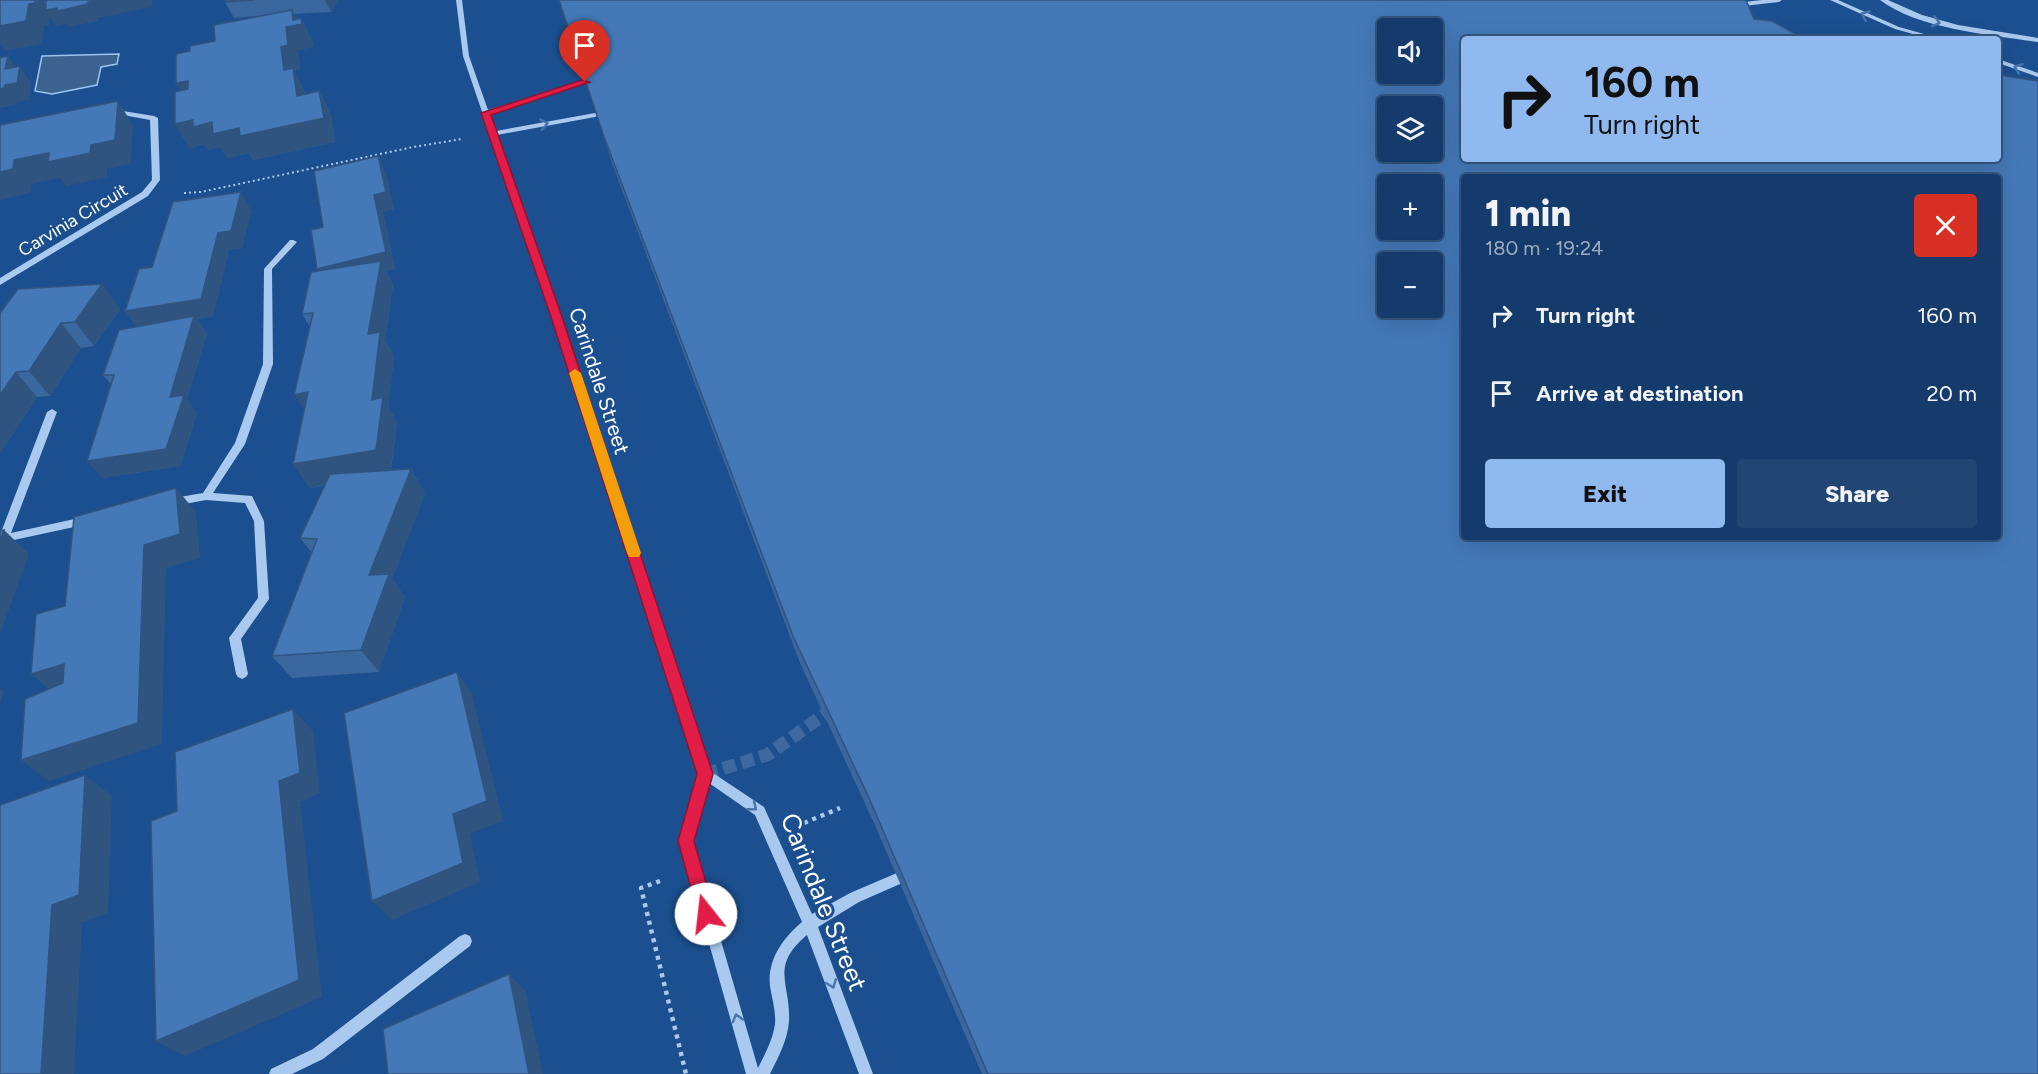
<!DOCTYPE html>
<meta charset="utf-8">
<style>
body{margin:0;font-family:Figtree,sans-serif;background:#214673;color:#f1f3f6;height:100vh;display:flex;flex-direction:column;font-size:22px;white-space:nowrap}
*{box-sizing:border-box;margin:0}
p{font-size:20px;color:#9dadc1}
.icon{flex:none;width:33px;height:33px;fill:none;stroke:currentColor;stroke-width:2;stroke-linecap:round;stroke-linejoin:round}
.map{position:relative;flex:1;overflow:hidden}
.sheet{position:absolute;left:1461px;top:174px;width:540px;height:366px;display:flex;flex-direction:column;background:#143b6b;border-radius:6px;box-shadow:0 6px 24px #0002,0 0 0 2px #33557e}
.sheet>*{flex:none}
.hud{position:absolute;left:1461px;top:36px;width:540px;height:126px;border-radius:6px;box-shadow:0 6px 24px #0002,0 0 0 2px #33557e;background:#90b9f0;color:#111;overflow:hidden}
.buttons{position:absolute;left:1377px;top:18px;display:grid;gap:12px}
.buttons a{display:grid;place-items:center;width:66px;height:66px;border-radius:6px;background:#143b6b;box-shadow:0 6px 24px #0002,0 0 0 2px #33557e;font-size:30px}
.pin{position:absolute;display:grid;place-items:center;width:51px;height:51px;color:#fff;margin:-62px -26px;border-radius:50% 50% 50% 0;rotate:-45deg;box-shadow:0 0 6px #0007}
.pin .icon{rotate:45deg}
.me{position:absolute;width:66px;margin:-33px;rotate:344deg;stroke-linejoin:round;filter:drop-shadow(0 0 4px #0008)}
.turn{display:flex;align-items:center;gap:21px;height:126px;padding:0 24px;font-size:27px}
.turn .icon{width:78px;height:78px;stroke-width:2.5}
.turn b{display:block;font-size:42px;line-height:51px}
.round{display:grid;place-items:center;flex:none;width:63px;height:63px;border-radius:6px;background:#214673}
.head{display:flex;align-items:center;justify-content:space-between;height:102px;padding:0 24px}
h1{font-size:36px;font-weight:800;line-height:45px}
.cta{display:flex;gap:12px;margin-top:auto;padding:12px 24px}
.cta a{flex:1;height:69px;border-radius:6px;background:#90b9f0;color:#111;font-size:24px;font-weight:800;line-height:69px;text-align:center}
.cta a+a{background:#214673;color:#f1f3f6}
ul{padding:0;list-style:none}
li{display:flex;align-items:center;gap:18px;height:78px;padding:0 24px}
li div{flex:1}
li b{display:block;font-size:22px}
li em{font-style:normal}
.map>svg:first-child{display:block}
</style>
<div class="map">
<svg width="2038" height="1074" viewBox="0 0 2038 1074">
<rect width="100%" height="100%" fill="#1b4f8f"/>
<path fill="#3c6290" stroke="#9cc4f0" stroke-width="1.5" d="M119,54L117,64L101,67L97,85L52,94L35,91L42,56Z"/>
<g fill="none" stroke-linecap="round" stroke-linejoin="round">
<path stroke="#3d69a0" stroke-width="13" stroke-dasharray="13 6" stroke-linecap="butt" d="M705,774L767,755L835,707"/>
<path stroke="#a9c9ee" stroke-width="2" stroke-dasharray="2 3" stroke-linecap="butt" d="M184,193L201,192L413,147L462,139"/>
<g stroke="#a9c9ee" stroke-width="4.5" stroke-dasharray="4 5" stroke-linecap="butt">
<path d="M804,823L840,808"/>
<path d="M660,881L641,888L686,1074"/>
</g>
<g fill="#a9c9ee" fill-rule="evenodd">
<path d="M456,0H462L469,56L488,110L583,81L589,82L490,114L496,131L595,113L599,115L595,117L497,135L560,317L710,771L764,807L812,914L850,893L911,867L916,869L918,873L916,877L859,902L818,927L873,1074H859L807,935C769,967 791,983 789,1021C788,1039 778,1058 770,1074H746L680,841L699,774L552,317L463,56ZM709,783L755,815L802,922C783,938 767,960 770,986C772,999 776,1011 775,1024C773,1039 765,1054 758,1068L692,841Z"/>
<path d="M1762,0H1782L1779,2L1735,7L1732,5L1735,3Z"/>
<path d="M1830,0H1838L1899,27L1942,39H1931L1895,29Z"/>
<path d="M1880,0H1888L1922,15L1958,25L2038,38V42C1991,35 1918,29 1880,0Z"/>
<path d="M1998,59L2038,73V77L1998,63Z"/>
<path d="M123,111L154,116L158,118L160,180L148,196L0,285V278L142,192L152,180L150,120L123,115L112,117L108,115Z"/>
<path d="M290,240H293L297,242L272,269L273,364L245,444L213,493L252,496L264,521L269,599L241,639L248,674L246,677L242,679L238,677L236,674L229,638L258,598L254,521L245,503L206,500L174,506L169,502L174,498L203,493L235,443L263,364L264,269Z"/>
<path d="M52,409L57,412L11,533L88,516L93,520L88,524L0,543V535L47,412Z"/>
<path d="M465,934L470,936L472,941L470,946L323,1059L292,1074H269L271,1069L313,1049L460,936Z"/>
</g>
</g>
<g fill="#3a679d">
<path d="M226,0H338L331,12L294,14L296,19L301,18L312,41L313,47L298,50L300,69L294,70L304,91L305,94L319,91L331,115L335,142L253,160L249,153L227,158L221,147L208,150L204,144L190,148L175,124L181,91L176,83L190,51L215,41L257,16L234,18L225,2Z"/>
<path d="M559,0H1746L2038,1074H982L874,823L800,663L612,163Z"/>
<path d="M378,156L386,174L394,209L383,212L395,269L386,271L393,285L385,340L394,356L388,406L397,422L391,470L411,469L425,493L392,579L405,597L379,672L292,678L272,656L312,553L300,538L325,486L310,488L293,464L304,410L310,327L302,314L318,271L317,269L323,227Z"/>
<path d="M251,210L242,248L229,250L213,316L197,319L207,333L187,399L197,413L180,466L103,478L87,461L111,384L103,375L136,326L125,311L152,267Z"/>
<path d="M120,309L94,346L81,348L50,396L37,397L0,453V313Z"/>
</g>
<g fill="#305480">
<path d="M35,0L88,2L97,0H152V7L98,18V21L69,27L67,24L56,26L50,17L49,25L44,26L42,44L5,51L0,44V26Z"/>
<path d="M325,0H338L331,12Z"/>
<path d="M292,10L299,25L301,18L312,41L313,47L298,50L300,69L294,70L304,91L309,119L284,70L281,47L286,27L293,20Z"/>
<path d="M8,56L19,72L20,66L31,83L29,100L17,102L16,105L0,108V89Z"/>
<path d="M188,81L190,106L176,83Z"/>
<path d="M319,91L331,115L335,142L253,160L249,153L227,158L221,147L208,150L204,144L190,148L175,124Z"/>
<path d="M118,101L133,125L131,164L107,169V177L66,186L60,178L32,184L31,193L0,200V172L14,160L91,145Z"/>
<path d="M378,156L386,174L394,209L383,212L395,269L386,271L393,285L385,340L394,356L388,406L397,422L390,474L310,488L293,464L372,400L327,286L317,269Z"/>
<path d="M241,192L251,210L242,248L229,250L213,316L197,319L207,333L187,399L197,413L180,466L103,478L87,461L170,397L138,329L125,311L218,233Z"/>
<path d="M102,284L120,309L94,346L75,322Z"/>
<path d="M61,323L81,348L50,396L29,371Z"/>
<path d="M16,372L37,397L0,453V395Z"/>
<path d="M308,392L310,419L294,395Z"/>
<path d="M411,469L425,493L392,579L405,597L379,672L361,650L369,575Z"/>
<path d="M176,488L196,512L200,558L166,568L162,744L49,781L21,760Z"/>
<path d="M4,530L29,554L0,634V541Z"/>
<path d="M64,664L90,686L57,696L31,674Z"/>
<path d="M457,672L472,694L503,821L470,834L480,882L392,920L372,901L453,814Z"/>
<path d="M0,688L4,692L0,703Z"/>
<path d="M293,709L313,731L320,793L300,802L322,997L185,1056L156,1041L279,781Z"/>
<path d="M85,775L112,796L108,913L82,923L74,1074H41L52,905Z"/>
<path d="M509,974L525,990L543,1074H529Z"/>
</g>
<g fill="#4478b7" stroke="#305480" stroke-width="1.5" fill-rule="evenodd">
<path d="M0,0H35V3L29,4L26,21L0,26Z"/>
<path d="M46,0H97L88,2V4L58,11L57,8L46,10Z"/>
<path d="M226,0H254L225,2Z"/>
<path d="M559,0H1746L1754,19L1772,21L1805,39H1464V159H1998V72L2006,76L2038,81V1074H988L869,798L793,636L603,134ZM1388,28H1432V74H1388ZM1388,106H1432V152H1388ZM1464,177H1998V537H1464ZM1388,184H1432V230H1388ZM1388,262H1432V308H1388Z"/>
<path d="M292,10L293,20L301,18L302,24L286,27L288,45L281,47L284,70L293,68L297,96L319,91L324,118L240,136L239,128L213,134L212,122L193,127V120L175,124V92L188,89V81L176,83V54L190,51V46L215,41L214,25Z"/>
<path d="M8,56L5,69L20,66L17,83L5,85L4,88L0,89V58Z"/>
<path d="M118,101L115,140L91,145L90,153L48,162L49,153L14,160L13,169L0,172V125Z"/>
<path d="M378,156L386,192L374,195L386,252L317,269L311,230L323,227L314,171Z"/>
<path d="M241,192L231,231L218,233L201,299L125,311L139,269L152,267L173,202Z"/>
<path d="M381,261L368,334L380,332L372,400L383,397L376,450L293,464L308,392L294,395L313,313L302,314L311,272Z"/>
<path d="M102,284L75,322L61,323L29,371L16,372L0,395V313L18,289Z"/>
<path d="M194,316L170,397L184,395L166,449L87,461L114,375H103L119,330Z"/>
<path d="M411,469L369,575L389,574L361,650L272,656L317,539L300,538L330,474Z"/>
<path d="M176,488L180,534L144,545L138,723L21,760L25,699L63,683L64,664L31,674L36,614L65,606L74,517Z"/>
<path d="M4,530L0,541V531Z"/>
<path d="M457,672L487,801L453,814L463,863L372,901L344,713Z"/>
<path d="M293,709L300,773L279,781L299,980L156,1041L151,821L177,811L175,752Z"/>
<path d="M85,775L79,895L52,905L41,1074H0V805Z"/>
<path d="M509,974L529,1074H388L383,1029Z"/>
</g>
<defs><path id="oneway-chevron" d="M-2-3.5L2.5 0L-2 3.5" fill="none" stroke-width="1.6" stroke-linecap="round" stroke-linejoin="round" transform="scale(1.5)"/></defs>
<g stroke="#4674ac">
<use href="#oneway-chevron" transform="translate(1865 15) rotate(-157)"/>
<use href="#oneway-chevron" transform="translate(1936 22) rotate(14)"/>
<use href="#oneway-chevron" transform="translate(2018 68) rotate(-160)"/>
<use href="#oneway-chevron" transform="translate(544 124) rotate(-11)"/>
<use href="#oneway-chevron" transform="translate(753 807) rotate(39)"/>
<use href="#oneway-chevron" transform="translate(832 984) rotate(69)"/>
<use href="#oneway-chevron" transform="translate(737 1018) rotate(-106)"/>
</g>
<path fill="#e11d48" stroke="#92132f" stroke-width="1.5" d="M582,80L590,82L491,115L562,317L713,774L694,841L715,914L713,920L706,922L700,920L698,914L678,841L697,774L551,317L481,113Z"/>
<path fill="#f59e0b" d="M575,369L581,373L641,553L639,557H629L627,553L569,373Z"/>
<g text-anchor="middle" stroke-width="6" stroke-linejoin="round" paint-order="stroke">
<g font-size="18" fill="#fff" stroke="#1b4f8f">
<text transform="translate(73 220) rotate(-31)" y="6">Carvinia Circuit</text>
</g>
<g font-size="21" fill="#fff" stroke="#1b4f8f">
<text transform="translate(599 381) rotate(72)" y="7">Carindale Street</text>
</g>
<g font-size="26" fill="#fff" stroke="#1b4f8f">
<text transform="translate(824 902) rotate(68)" y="9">Carindale Street</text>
</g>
</g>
</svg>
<div class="buttons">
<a><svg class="icon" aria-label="sound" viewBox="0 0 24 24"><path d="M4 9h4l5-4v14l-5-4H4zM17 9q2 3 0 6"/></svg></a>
<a><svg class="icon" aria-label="layers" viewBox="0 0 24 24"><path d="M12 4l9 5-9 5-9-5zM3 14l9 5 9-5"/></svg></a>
<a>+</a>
<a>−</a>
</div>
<div class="pin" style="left:585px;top:82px;background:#d93025"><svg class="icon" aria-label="arrive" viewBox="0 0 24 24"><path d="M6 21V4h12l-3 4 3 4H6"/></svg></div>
<svg class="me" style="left:706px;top:914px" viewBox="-20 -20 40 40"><circle r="19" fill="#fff"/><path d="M0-13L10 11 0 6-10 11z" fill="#e11d48"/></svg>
<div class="hud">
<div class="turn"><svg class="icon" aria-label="right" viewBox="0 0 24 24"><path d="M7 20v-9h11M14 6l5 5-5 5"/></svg><div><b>160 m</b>Turn right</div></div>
</div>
<section class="sheet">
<div class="head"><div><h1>1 min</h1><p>180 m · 19:24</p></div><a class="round" style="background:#d93025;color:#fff"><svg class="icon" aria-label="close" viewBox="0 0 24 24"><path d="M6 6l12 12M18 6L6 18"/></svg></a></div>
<ul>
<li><svg class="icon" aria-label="right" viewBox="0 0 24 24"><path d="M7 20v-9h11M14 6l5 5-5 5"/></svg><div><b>Turn right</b></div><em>160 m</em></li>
<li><svg class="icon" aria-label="arrive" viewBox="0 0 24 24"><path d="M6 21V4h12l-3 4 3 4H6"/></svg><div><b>Arrive at destination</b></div><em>20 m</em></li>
</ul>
<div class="cta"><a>Exit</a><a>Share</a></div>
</section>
</div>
